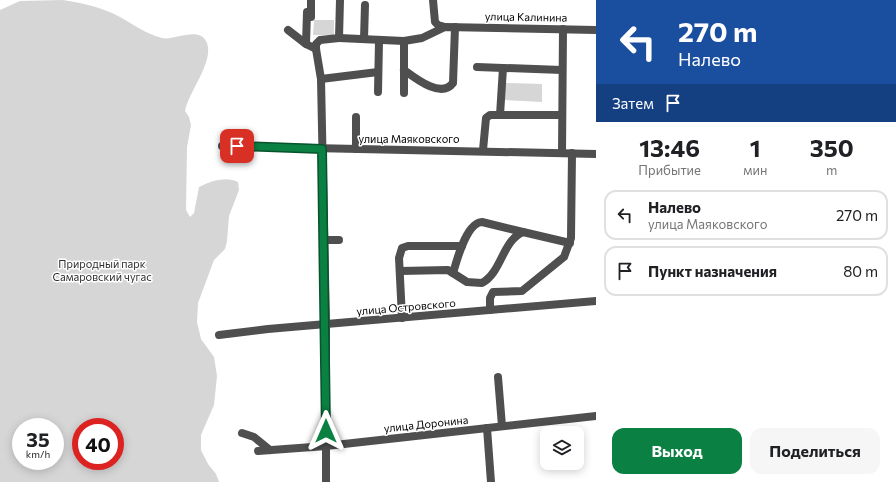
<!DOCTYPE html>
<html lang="ru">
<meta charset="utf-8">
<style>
body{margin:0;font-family:Commissioner,sans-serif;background:#f6f6f6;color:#202124;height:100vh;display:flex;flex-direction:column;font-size:15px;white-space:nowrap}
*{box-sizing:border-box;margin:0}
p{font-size:13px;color:#757577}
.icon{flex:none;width:22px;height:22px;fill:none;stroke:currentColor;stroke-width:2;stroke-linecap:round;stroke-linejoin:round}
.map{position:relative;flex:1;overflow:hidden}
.sheet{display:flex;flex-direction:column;background:#fff;width:300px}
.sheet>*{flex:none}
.banner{background:#1a4fa0;color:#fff;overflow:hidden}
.buttons{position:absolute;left:540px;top:426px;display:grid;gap:8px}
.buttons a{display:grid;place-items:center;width:44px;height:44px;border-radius:8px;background:#fff;box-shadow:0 2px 10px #0003;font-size:20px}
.speed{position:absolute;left:12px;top:418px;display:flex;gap:8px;font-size:20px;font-weight:700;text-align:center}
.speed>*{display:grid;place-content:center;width:52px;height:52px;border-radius:50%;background:#fff;box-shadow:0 2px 10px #0003;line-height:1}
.speed small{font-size:10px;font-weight:400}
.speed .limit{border:6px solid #d22;background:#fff;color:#111}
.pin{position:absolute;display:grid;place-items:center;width:34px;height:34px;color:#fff;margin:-17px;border-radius:8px;box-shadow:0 2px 6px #0006}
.me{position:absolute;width:44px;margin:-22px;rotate:0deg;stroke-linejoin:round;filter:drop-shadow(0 0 3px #0008)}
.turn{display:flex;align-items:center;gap:14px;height:84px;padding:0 16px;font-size:18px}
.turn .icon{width:52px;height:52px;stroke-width:2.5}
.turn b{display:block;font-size:28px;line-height:34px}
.then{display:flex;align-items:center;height:38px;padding:0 16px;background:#0003;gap:8px;font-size:15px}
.eta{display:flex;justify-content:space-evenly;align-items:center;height:68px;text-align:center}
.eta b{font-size:24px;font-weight:700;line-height:28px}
.cta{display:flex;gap:8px;margin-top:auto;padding:8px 16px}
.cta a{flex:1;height:46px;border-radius:12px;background:#0b8043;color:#fff;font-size:16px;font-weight:700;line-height:46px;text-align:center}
.cta a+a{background:#f6f6f6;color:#202124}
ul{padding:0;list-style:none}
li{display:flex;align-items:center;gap:12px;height:50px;margin:0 8px 6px;padding:0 8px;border:2px solid #e0e0e0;border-radius:12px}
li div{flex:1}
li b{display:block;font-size:15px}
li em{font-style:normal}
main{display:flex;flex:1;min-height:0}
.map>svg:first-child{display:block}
</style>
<main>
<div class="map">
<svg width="596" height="482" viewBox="0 0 596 482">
<rect width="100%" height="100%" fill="#fff"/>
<g fill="#d6d6d6" fill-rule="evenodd">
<path d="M63,0C82,3 101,7 118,16C133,24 146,34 162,38C174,41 200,25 207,43C214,62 188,93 185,111L189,117L191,125L187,147L186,210L190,217L194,213L199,187C211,181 226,176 238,182L239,190L229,216L227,241L225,249L214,260L198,303L197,322L201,339L214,357L217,376L214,405L201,435V450L208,464L216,474L219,482H0V10L20,1ZM21,427H55V461H21ZM81,427H115V461H81Z"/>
<path d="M314,20H334V35H313Z"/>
<path d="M505,83L542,84V102L504,100Z"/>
</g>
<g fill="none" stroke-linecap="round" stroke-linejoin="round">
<g stroke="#4f4f4f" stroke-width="8">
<path d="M433,0L435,22L438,25L445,27"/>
<path d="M307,12L306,44L316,49"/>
<path d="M311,17V0"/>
<path d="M288,30L306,44"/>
<path d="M339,38L404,41L422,38L445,27L596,30"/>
<path d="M364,39L365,5"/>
<path d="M477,67L562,70"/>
<path d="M404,70C415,78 441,99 453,83L455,27"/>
<path d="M321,79L378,72"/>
<path d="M378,92L379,41"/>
<path d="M404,93V41"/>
<path d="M500,115H561"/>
<path d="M356,117V149"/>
<path d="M222,146L596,154"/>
<path d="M483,150L486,118L490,115H500L503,68"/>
<path d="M562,153L563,29"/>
<path d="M324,240H339"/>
<path d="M400,271L448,270L467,282L482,283C502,272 502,241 523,232L570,243"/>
<path d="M453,273C457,260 466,223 482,222L523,232"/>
<path d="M490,310V298L493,292L522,291L564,257L571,238L572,153"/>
<path d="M402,318L399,258L402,248L408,246H462"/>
<path d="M219,335L268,329L596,301"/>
<path d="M498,377L502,426"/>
<path d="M487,428L491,482"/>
<path d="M242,433L254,437L270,450"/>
<path d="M258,451L326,446L596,416"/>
<path d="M326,482V324L321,79L316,49V44L320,40L339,38L340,0"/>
</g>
</g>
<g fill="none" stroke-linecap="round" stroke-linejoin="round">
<g stroke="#07532c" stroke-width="10">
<path id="route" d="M237,146L322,149L326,431"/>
</g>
<use href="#route" stroke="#0b8043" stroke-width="7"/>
</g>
<g text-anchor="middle" stroke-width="3" stroke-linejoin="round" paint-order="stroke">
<g font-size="11" fill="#000" stroke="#fff">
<text transform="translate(526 17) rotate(1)" y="4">улица Калинина</text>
<text x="409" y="143">улица Маяковского</text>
<text transform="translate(406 307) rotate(-5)" y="4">улица Островского</text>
<text transform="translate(426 424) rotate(-6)" y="4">улица Доронина</text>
</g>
<g font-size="11" fill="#2d2d2d" stroke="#fff">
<text x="102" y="268">Природный парк<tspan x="102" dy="13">Самаровский чугас</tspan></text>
</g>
</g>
</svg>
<div class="buttons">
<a><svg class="icon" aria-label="layers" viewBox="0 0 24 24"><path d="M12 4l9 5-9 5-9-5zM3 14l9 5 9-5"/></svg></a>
</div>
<div class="speed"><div>35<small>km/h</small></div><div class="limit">40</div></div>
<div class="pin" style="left:237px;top:146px;background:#d93025"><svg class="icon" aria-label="arrive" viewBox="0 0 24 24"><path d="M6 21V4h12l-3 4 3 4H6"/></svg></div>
<svg class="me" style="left:326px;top:431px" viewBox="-20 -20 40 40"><path d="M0-17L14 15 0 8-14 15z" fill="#0b8043" stroke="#fff" stroke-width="4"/></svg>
</div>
<section class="sheet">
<div class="banner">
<div class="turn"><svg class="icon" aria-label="left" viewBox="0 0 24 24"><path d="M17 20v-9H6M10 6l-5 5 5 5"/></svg><div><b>270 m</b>Налево</div></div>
<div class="then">Затем<svg class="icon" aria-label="arrive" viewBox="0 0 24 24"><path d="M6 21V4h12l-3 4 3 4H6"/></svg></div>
</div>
<div class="eta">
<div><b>13:46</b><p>Прибытие</p></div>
<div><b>1</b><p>мин</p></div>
<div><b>350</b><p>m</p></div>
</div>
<ul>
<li><svg class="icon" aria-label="left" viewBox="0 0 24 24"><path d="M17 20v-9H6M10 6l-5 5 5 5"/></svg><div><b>Налево</b><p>улица Маяковского</p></div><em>270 m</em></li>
<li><svg class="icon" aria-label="arrive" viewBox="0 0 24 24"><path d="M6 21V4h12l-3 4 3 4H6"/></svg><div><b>Пункт назначения</b></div><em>80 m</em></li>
</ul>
<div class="cta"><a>Выход</a><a>Поделиться</a></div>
</section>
</main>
